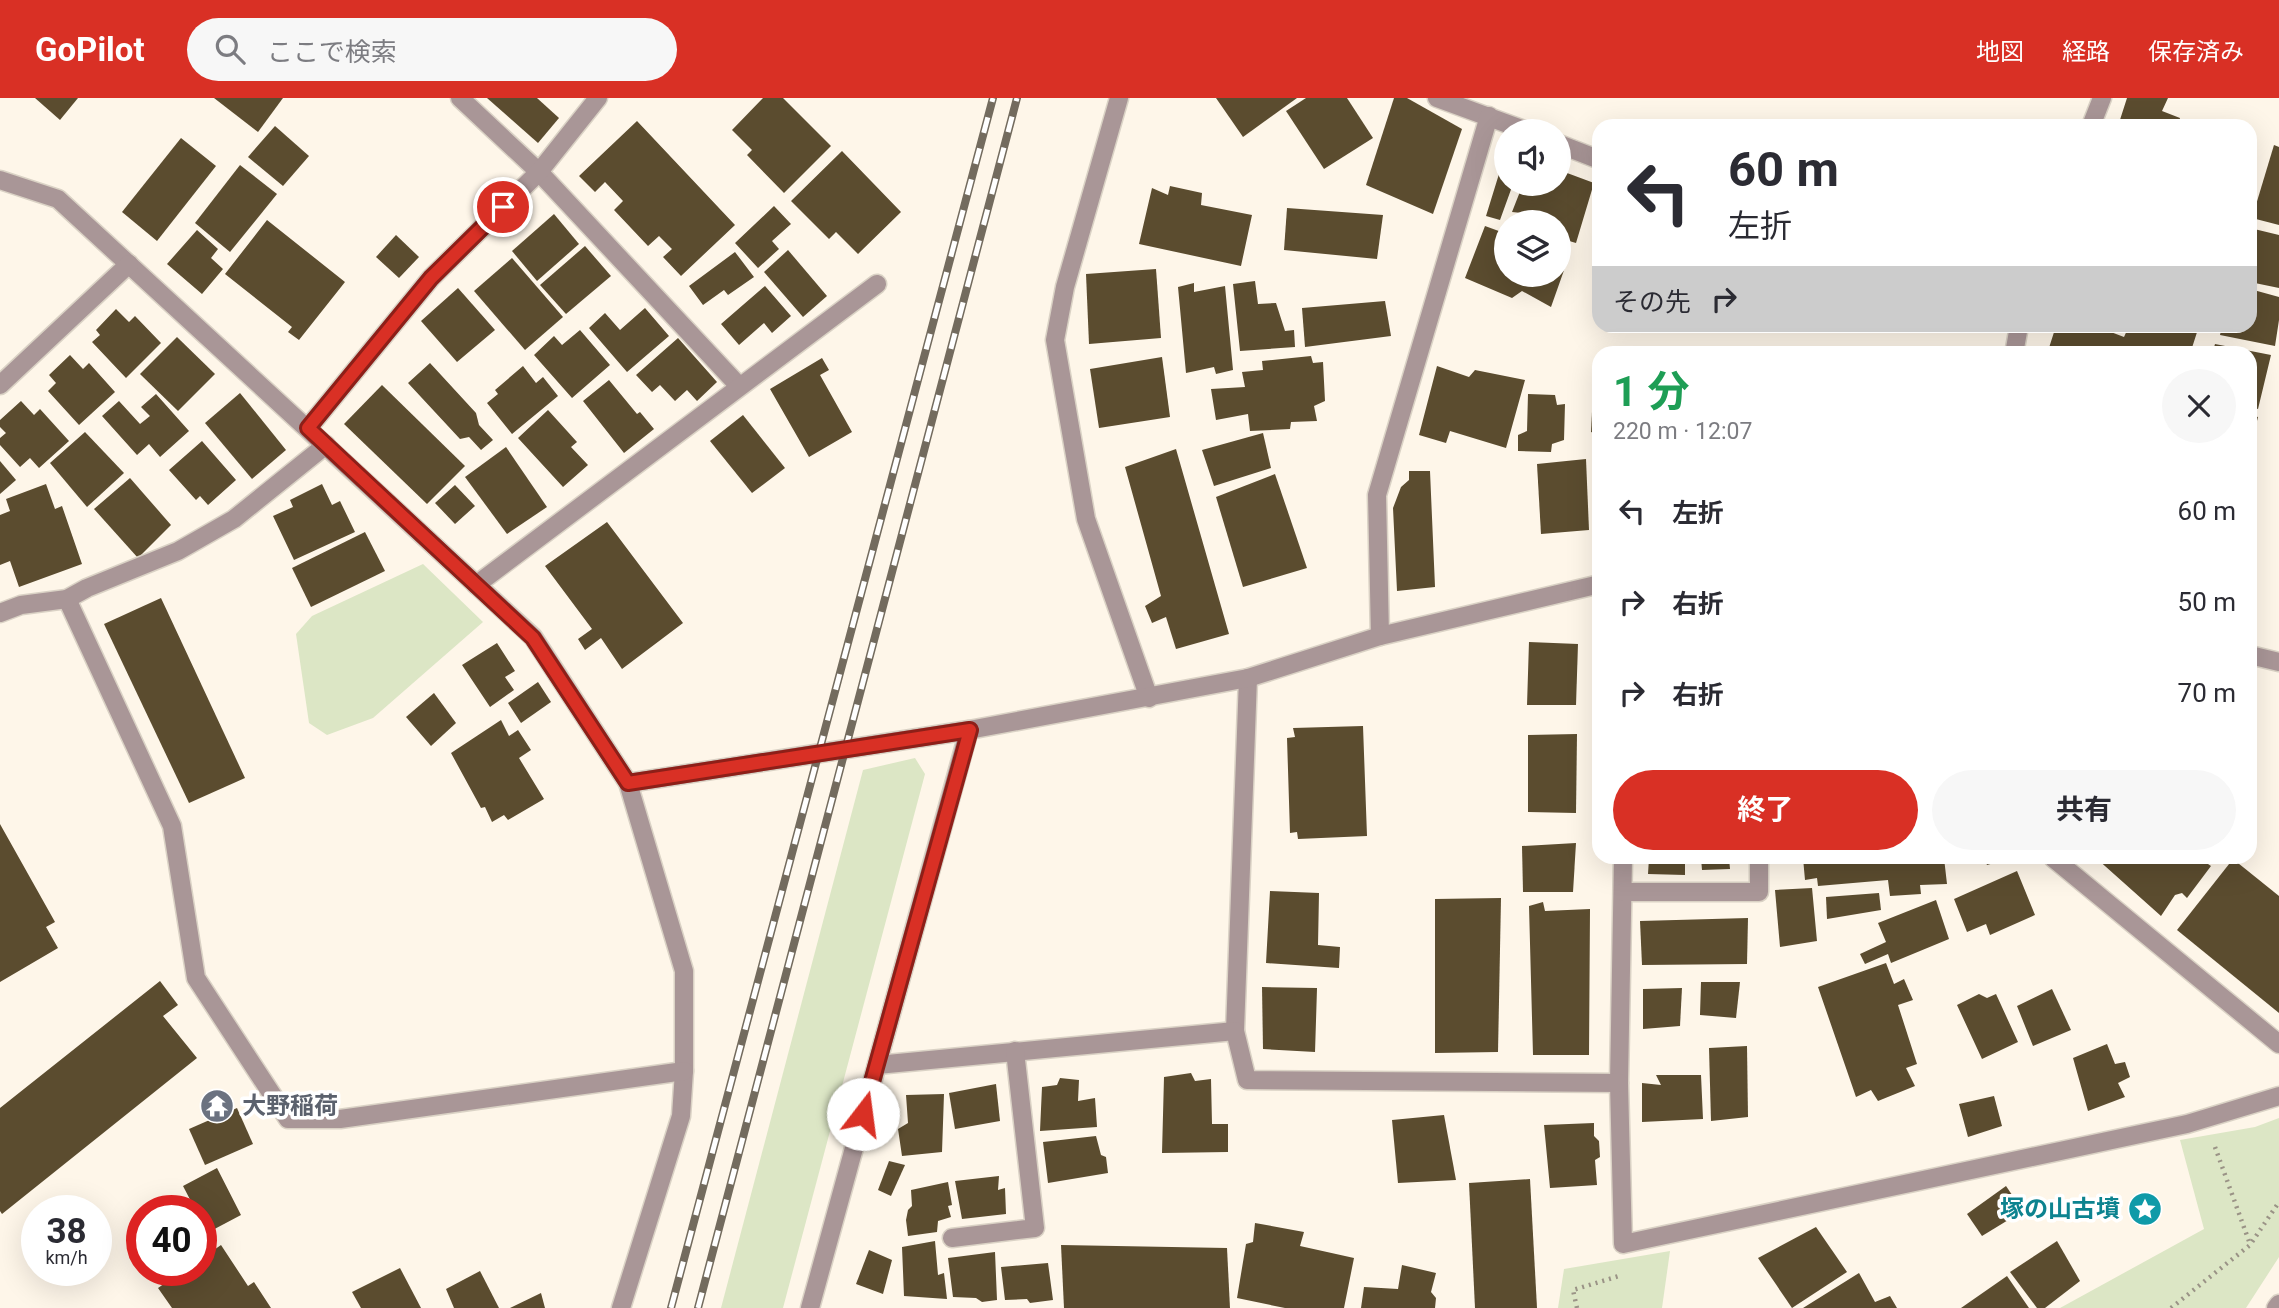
<!DOCTYPE html>
<html lang="ja">
<meta charset="utf-8">
<style>
body{margin:0;font-family:Roboto,"Noto Sans JP",sans-serif;background:#f7f7f7;color:#2b2b33;height:100vh;display:flex;flex-direction:column;font-size:26px;white-space:nowrap}
*{box-sizing:border-box;margin:0}
p{font-size:23px;color:#7c7c81}
.icon{flex:none;width:38px;height:38px;fill:none;stroke:currentColor;stroke-width:2;stroke-linecap:round;stroke-linejoin:round}
.map{position:relative;flex:1;overflow:hidden}
.panel{position:absolute;left:1592px;top:248px;width:665px;height:518px;display:flex;flex-direction:column;background:#fff;border-radius:21px;box-shadow:0 7px 28px #0002}
.panel>*{flex:none}
.top-card{position:absolute;left:1592px;top:21px;width:665px;height:214px;border-radius:21px;box-shadow:0 7px 28px #0002;background:#fff;color:#2b2b33;overflow:hidden}
.fabs{position:absolute;left:1494px;top:21px;display:grid;gap:14px}
.fabs a{display:grid;place-items:center;width:77px;height:77px;border-radius:50%;background:#fff;box-shadow:0 7px 28px #0002;font-size:35px}
.speed{position:absolute;left:21px;top:1097px;display:flex;gap:14px;font-size:35px;font-weight:700;text-align:center}
.speed>*{display:grid;place-content:center;width:91px;height:91px;border-radius:50%;background:#fff;box-shadow:0 7px 28px #0002;line-height:1}
.speed small{font-size:18px;font-weight:400}
.speed .limit{border:10px solid #d22;background:#fff;color:#111}
.pin{position:absolute;display:grid;place-items:center;width:60px;height:60px;color:#fff;margin:-30px;border:4px solid #fff;border-radius:50%;box-shadow:0 2px 7px #0007}
.me{position:absolute;width:77px;margin:-38px;rotate:15deg;stroke-linejoin:round;filter:drop-shadow(0 0 5px #0008)}
.turn{display:flex;align-items:center;gap:24px;height:147px;padding:0 21px;font-size:32px}
.turn .icon{width:91px;height:91px;stroke-width:2.5}
.turn b{display:block;font-size:49px;line-height:60px}
.then{display:flex;align-items:center;height:66px;padding:0 21px;background:#0003;gap:14px;font-size:26px}
.round{display:grid;place-items:center;flex:none;width:74px;height:74px;border-radius:37px;background:#f7f7f7}
.overview{display:flex;align-items:center;justify-content:space-between;height:119px;padding:0 21px}
h1{font-size:42px;font-weight:700;line-height:52px;color:#1e9e55}
.button{display:flex;gap:14px;margin-top:auto;padding:14px 21px}
.button a{flex:1;height:80px;border-radius:42px;background:#d93025;color:#fff;font-size:28px;font-weight:700;line-height:80px;text-align:center}
.button a+a{background:#f7f7f7;color:#2b2b33}
ul{padding:0;list-style:none}
li{display:flex;align-items:center;gap:21px;height:91px;padding:0 21px}
li div{flex:1}
li b{display:block;font-size:26px}
li em{font-style:normal}
header{display:flex;align-items:center;gap:42px;box-sizing:border-box;height:98px;padding:0 35px;background:#d93025;color:#fff}
header strong{font-size:33px}
nav{display:flex;gap:38px;margin-inline-start:auto;font-size:24px}
.search{width:490px;height:63px;background:#f7f7f7;display:flex;align-items:center;gap:18px;box-sizing:border-box;padding:0 24px;border-radius:38px;color:#7c7c81;font-size:26px}
.map>svg:first-child{display:block}
</style>
<header>
<strong>GoPilot</strong>
<div class="search"><svg class="icon" aria-label="search" viewBox="0 0 24 24"><circle cx="10" cy="10" r="6"/><path d="M15 15l6 6"/></svg>ここで検索</div>
<nav><a>地図</a><a>経路</a><a>保存済み</a></nav>
</header>
<div class="map">
<svg width="2279" height="1210" viewBox="0 0 2279 1210">
<rect width="100%" height="100%" fill="#fef6e9"/>
<g fill="#dce6c5">
<path d="M423,466L483,524L373,620L327,637L309,625L296,536L312,518Z"/>
<path d="M915,660L925,676L783,1210H721L863,672Z"/>
<path d="M2279,1020V1159L2246,1210H2060L2204,1131L2180,1042L2255,1029Z"/>
<path d="M1670,1153L1662,1210H1558L1564,1171Z"/>
</g>
<g fill="#5b4c2f">
<path d="M35,0H78L60,22Z"/>
<path d="M214,0H283L258,34Z"/>
<path d="M487,0H537L559,20L538,45Z"/>
<path d="M763,0H783L831,48L784,95L747,57L752,52L732,32Z"/>
<path d="M1216,0H1297L1243,39Z"/>
<path d="M1306,0H1347L1373,40L1324,71L1286,13Z"/>
<path d="M1394,0H1407L1462,31L1433,116L1366,87Z"/>
<path d="M2127,0H2168L2162,13L2180,20L2178,28H2118Z"/>
<path d="M637,23L735,127L681,178L663,159L672,151L659,138L648,148L614,112L623,103L605,84L595,94L579,78Z"/>
<path d="M275,28L309,58L283,88L248,59Z"/>
<path d="M181,40L216,68L157,143L122,114Z"/>
<path d="M2274,47L2279,49V127L2252,120Z"/>
<path d="M842,53L901,114L858,156L836,134L829,141L791,103Z"/>
<path d="M1507,61V86H1513L1500,122L1486,118L1503,63Z"/>
<path d="M240,67L277,96L230,154L195,125Z"/>
<path d="M1559,72L1594,85L1576,145L1559,140V124H1521L1522,115L1512,114L1523,86H1559Z"/>
<path d="M1170,88L1202,95L1201,107L1252,117L1241,168L1139,146L1152,90L1168,97Z"/>
<path d="M774,108L791,126L772,143L779,151L758,170L735,145Z"/>
<path d="M1287,110L1383,117L1377,161L1284,152Z"/>
<path d="M554,116L579,146L537,183L512,153Z"/>
<path d="M267,122L345,184L299,242L288,234L292,229L225,176Z"/>
<path d="M1485,128L1507,136V177H1559V157L1568,161L1551,209L1522,193L1512,200L1465,180Z"/>
<path d="M2250,130L2279,137V190L2250,184Z"/>
<path d="M197,132L218,151L211,160L223,171L202,196L167,166Z"/>
<path d="M396,137L419,159L399,180L376,159Z"/>
<path d="M585,148L611,178L566,216L540,187Z"/>
<path d="M788,152L827,198L803,219L764,174Z"/>
<path d="M735,154L754,179L728,197L724,192L703,207L689,188Z"/>
<path d="M512,160L563,219L525,252L474,193Z"/>
<path d="M1156,171L1161,240L1089,246L1086,176Z"/>
<path d="M1255,183L1258,206L1276,205L1285,233L1294,232L1295,249L1240,253L1233,186Z"/>
<path d="M1194,185V194L1225,188L1233,272L1216,276L1214,269L1186,275L1178,189Z"/>
<path d="M765,188L791,218L772,235L764,225L739,247L721,226Z"/>
<path d="M458,190L495,232L457,264L421,223Z"/>
<path d="M2250,191L2279,199V222L2275,248L2220,237L2222,228H2250Z"/>
<path d="M1385,203L1391,238L1305,249L1302,210Z"/>
<path d="M645,210L669,238L627,274L589,230L605,215L620,232Z"/>
<path d="M116,211L129,224L135,218L161,245L126,280L92,244L100,237L96,232Z"/>
<path d="M2056,228H2095L2124,239L2129,228H2199L2190,256H2047Z"/>
<path d="M580,232L610,267L572,300L534,257L554,238L562,247Z"/>
<path d="M177,239L215,276L178,313L140,276Z"/>
<path d="M678,240L717,284L697,303L687,292L675,303L660,287L652,294L636,277Z"/>
<path d="M2215,246L2271,257L2258,311L2250,309V256H2212Z"/>
<path d="M70,257L83,271L89,265L115,294L79,327L48,293L56,285L49,277Z"/>
<path d="M1311,258L1313,265L1323,264L1325,303L1314,308L1317,323L1291,324L1290,331L1250,333L1248,316L1216,322L1211,291L1245,289L1242,274L1263,272L1262,263Z"/>
<path d="M1162,259L1170,319L1099,330L1090,271Z"/>
<path d="M822,260L829,272L820,277L852,334L809,359L770,291Z"/>
<path d="M430,265L476,315L479,327L493,342L481,352L469,339L460,341L408,285Z"/>
<path d="M523,268L536,285L543,279L558,298L512,336L487,305L498,296L495,292Z"/>
<path d="M1437,268L1469,279L1475,272L1525,282L1506,350L1450,333L1446,345L1419,337Z"/>
<path d="M609,282L637,316L640,314L654,331L624,355L583,303Z"/>
<path d="M382,287L465,368L427,406L344,326Z"/>
<path d="M1593,294H1600V337L1591,334Z"/>
<path d="M240,295L286,352L252,381L205,325Z"/>
<path d="M156,296L189,333L160,359L149,346L137,357L102,318L119,303L140,326L150,318L141,309Z"/>
<path d="M1528,296L1555,297L1557,307L1565,306L1564,342L1552,346L1551,354L1518,353V337L1527,333Z"/>
<path d="M21,303L34,317L40,311L69,343L39,370L30,360L20,369L0,347V340L6,335L0,329V322Z"/>
<path d="M548,312L577,344L571,349L588,367L563,389L518,340Z"/>
<path d="M743,317L785,370L752,395L710,343Z"/>
<path d="M2250,317L2258,319L2251,346L2250,345Z"/>
<path d="M85,334L124,375L87,409L50,365Z"/>
<path d="M1263,335L1271,370L1214,388L1202,352Z"/>
<path d="M202,343L236,382L208,407L200,398L196,402L169,372Z"/>
<path d="M506,349L547,409L507,436L465,379Z"/>
<path d="M1176,351L1229,536L1176,551L1166,519L1152,525L1145,508L1161,498L1125,369Z"/>
<path d="M1586,361L1589,432L1541,436L1537,366Z"/>
<path d="M0,363L16,382L0,396Z"/>
<path d="M1409,373H1430L1435,489L1397,493L1393,410L1401,389L1409,382Z"/>
<path d="M1275,376L1307,470L1243,489L1216,399Z"/>
<path d="M130,380L171,427L138,460L94,411Z"/>
<path d="M46,386L55,411L62,408L82,466L19,489L10,463L0,467V417L10,413L6,401Z"/>
<path d="M322,386L332,407L340,403L355,434L294,462L273,418L293,409L290,402Z"/>
<path d="M455,387L475,408L455,426L435,405Z"/>
<path d="M607,424L683,525L622,571L601,540L585,552L578,541L592,531L545,468Z"/>
<path d="M365,434L385,473L311,509L292,470Z"/>
<path d="M161,500L245,680L189,705L104,526Z"/>
<path d="M1529,544L1578,546L1576,607H1527Z"/>
<path d="M497,545L515,573L505,579L514,592L490,609L462,567Z"/>
<path d="M538,584L551,604L521,625L508,605Z"/>
<path d="M434,595L456,625L431,648L406,619Z"/>
<path d="M501,622L509,638L518,632L531,652L519,660L544,701L508,722L504,717L492,724L485,709L481,710L451,655Z"/>
<path d="M1363,628L1367,738L1298,741L1297,734L1290,735L1287,640L1295,639L1293,630Z"/>
<path d="M1577,636L1576,715L1528,714V637Z"/>
<path d="M0,726L55,824L46,829L58,850L0,884Z"/>
<path d="M1576,745L1573,794H1523L1522,748Z"/>
<path d="M1649,760H1685V777L1648,776Z"/>
<path d="M1701,760H1729L1730,771L1702,772Z"/>
<path d="M1803,760H1944L1947,786L1920,787L1921,796L1890,798L1888,782L1818,788L1817,780L1805,782Z"/>
<path d="M1984,760H2011L1987,767Z"/>
<path d="M2096,760H2199L2211,768L2187,800L2182,795L2175,797L2161,818Z"/>
<path d="M2233,761L2279,798V915L2177,832Z"/>
<path d="M2017,773L2035,817L1990,837L1986,826L1967,834L1954,801Z"/>
<path d="M1812,790L1817,843L1780,849L1775,792Z"/>
<path d="M1270,793L1319,795L1318,847L1340,849L1339,870L1266,865Z"/>
<path d="M1879,795L1881,812L1827,821L1826,799Z"/>
<path d="M1501,800L1498,954L1435,955V801Z"/>
<path d="M1936,802L1949,841L1891,865L1888,856L1865,866L1860,856L1886,844L1878,825Z"/>
<path d="M1543,804L1545,813L1590,811L1589,957H1533L1529,808Z"/>
<path d="M1748,820L1747,866L1642,867L1640,823Z"/>
<path d="M1886,865L1894,886L1904,881L1913,902L1898,907L1917,966L1906,970L1915,988L1878,1003L1871,992L1856,999L1818,889Z"/>
<path d="M160,883L178,907L163,918L197,960L2,1116L0,1113V1010Z"/>
<path d="M1701,884H1740L1736,920L1700,917Z"/>
<path d="M1262,889L1317,890L1315,954L1263,951Z"/>
<path d="M1682,890L1680,928L1643,931V891Z"/>
<path d="M2052,891L2071,932L2033,948L2017,908Z"/>
<path d="M1979,896L1987,900L1996,896L2018,944L1982,961L1957,907Z"/>
<path d="M2107,946L2115,966L2125,964L2130,979L2118,985L2125,999L2088,1013L2073,960Z"/>
<path d="M1747,948L1748,1019L1711,1023L1709,950Z"/>
<path d="M1191,975L1195,983L1211,981L1212,1026H1228V1054L1162,1055L1164,979Z"/>
<path d="M1656,977H1701L1703,1021L1642,1024V985L1661,987Z"/>
<path d="M1060,980L1079,982L1078,1003L1095,1000L1097,1029L1040,1033L1042,989L1057,987Z"/>
<path d="M996,986L1000,1023L955,1031L949,995Z"/>
<path d="M944,996L942,1054L902,1058L898,1031L908,1025L906,997Z"/>
<path d="M1994,998L2002,1028L1968,1039L1959,1006Z"/>
<path d="M237,1010L253,1046L205,1067L189,1031Z"/>
<path d="M1444,1017L1456,1082L1398,1085L1392,1022Z"/>
<path d="M1594,1025V1038L1599,1043L1600,1059L1595,1062L1597,1087L1550,1090L1544,1027Z"/>
<path d="M1096,1038L1101,1057L1106,1059L1108,1075L1048,1085L1043,1044Z"/>
<path d="M889,1063L905,1067L891,1098L878,1092Z"/>
<path d="M217,1070L241,1117L207,1135L201,1124V1113H196L183,1088Z"/>
<path d="M999,1078L998,1092L1005,1090L1006,1116L962,1121L955,1083Z"/>
<path d="M1530,1081L1537,1210H1475L1469,1085Z"/>
<path d="M948,1084L952,1107L948,1108L951,1119L938,1123L937,1134L908,1138L906,1122L908,1112L912,1108L911,1092Z"/>
<path d="M2006,1088L2023,1113L1982,1138L1967,1116Z"/>
<path d="M1255,1125L1304,1134L1300,1148L1354,1160L1344,1210H1285L1237,1200L1246,1146L1253,1144Z"/>
<path d="M1816,1129L1847,1174L1792,1210L1758,1160Z"/>
<path d="M935,1143L938,1177L944,1175L947,1201L904,1198L902,1149Z"/>
<path d="M2057,1143L2080,1183L2045,1210H2037L2010,1174Z"/>
<path d="M221,1147L248,1188L254,1184L271,1210H172L158,1190L184,1172H201V1161Z"/>
<path d="M1061,1147L1227,1150L1230,1210H1064Z"/>
<path d="M869,1152L892,1162L883,1196L856,1186Z"/>
<path d="M995,1154L997,1202L982,1204L976,1200L953,1199L948,1160Z"/>
<path d="M1048,1165L1053,1202L1030,1205L1027,1201L1005,1202L1001,1169Z"/>
<path d="M1402,1167L1436,1175L1431,1194L1436,1200L1435,1210H1361L1364,1189L1398,1191Z"/>
<path d="M400,1170L421,1210H361L352,1194Z"/>
<path d="M480,1173L499,1210H454L446,1191Z"/>
<path d="M1859,1175L1875,1204L1890,1198L1897,1210H1803Z"/>
<path d="M2007,1178L2029,1210H1961Z"/>
<path d="M541,1195L545,1210H510Z"/>
</g>
<g fill="none" stroke-linecap="round" stroke-linejoin="round">
<g stroke="#dad2c5" stroke-width="21">
<g id="minor">
<path d="M460,0L539,74L739,288"/>
<path d="M1119,0L1065,189L1055,242L1086,421L1149,600"/>
<path d="M1437,0L1527,33"/>
<path d="M2091,28L2102,0"/>
<path d="M1559,46L1600,62"/>
<path d="M0,82L58,101L533,539L628,685L684,873V973L681,1018L621,1210"/>
<path d="M2014,256L2019,228"/>
<path d="M0,287L129,166"/>
<path d="M308,330L431,180L539,74L598,0"/>
<path d="M476,487L877,186"/>
<path d="M67,501L172,728L196,880L288,1021H340L684,973"/>
<path d="M0,515L21,507L67,501L87,490L178,453L234,421L326,347"/>
<path d="M1380,538L1377,397L1489,18"/>
<path d="M2250,557L2279,564"/>
<path d="M628,685L969,632"/>
<path d="M1623,760L1619,985L1623,1146L2187,1026L2279,998"/>
<path d="M2053,760L2279,946"/>
<path d="M1623,794H1759V760"/>
<path d="M1235,933L1248,580"/>
<path d="M877,967L1235,933L1247,982L1619,985"/>
<path d="M952,1140L1035,1130L1015,953"/>
<path d="M810,1210L969,632L1248,580L1380,538L1600,486"/>
<path d="M2276,1210L2279,1206"/>
</g>
</g>
<g stroke="#9a9386" stroke-width="4.5" stroke-dasharray="2 5" stroke-linecap="butt">
<path d="M2215,1049L2250,1146"/>
<path d="M1577,1210L1573,1192L1619,1178"/>
<path d="M2171,1210L2250,1147L2279,1104"/>
</g>
<use href="#minor" stroke="#a99697" stroke-width="18"/>
<g stroke="#736b5e" stroke-width="8">
<g id="rail">
<path d="M671,1210L993,0"/>
<path d="M698,1210L1017,0"/>
</g>
</g>
<use href="#rail" stroke="#fff" stroke-width="5" stroke-dasharray="16" stroke-linecap="butt"/>
</g>
<g fill="none" stroke-linecap="round" stroke-linejoin="round">
<g stroke="#8d1f18" stroke-width="18">
<path id="route" d="M503,109L431,180L308,330L533,540L628,685L970,632L863,1016"/>
</g>
<use href="#route" stroke="#d93025" stroke-width="12"/>
</g>
<defs>
<g id="temple-disc" transform="scale(1.75)"><circle r="9.5" fill="#6b7280" stroke="#fff"/><path d="M0-6L5-2H3V0L6.5 2.5H4V6H1.5V3h-3V6H-4V2.5H-6.5L-3 0V-2H-5Z" fill="#fff"/></g>
<g id="sight-disc" transform="scale(1.75)"><circle r="9.5" fill="#0f9aa8" stroke="#fff"/><path d="M0-6L1.8-2.2L6-1.7L2.9 1.2L3.7 5.4L0 3.3L-3.7 5.4L-2.9 1.2L-6-1.7L-1.8-2.2Z" fill="#fff"/></g>
</defs>
<g fill-rule="evenodd">
<use href="#temple-disc" x="217" y="1008"/>
<use href="#sight-disc" x="2145" y="1111"/>
</g>
<g text-anchor="middle" stroke-width="7" stroke-linejoin="round" paint-order="stroke">
<g font-size="24" font-weight="bold" fill="#5b616d" stroke="#fff" text-anchor="start">
<text x="242" y="1016">大野稲荷</text>
</g>
<g font-size="24" font-weight="bold" fill="#0d838f" stroke="#fff" text-anchor="end">
<text x="2120" y="1119">塚の山古墳</text>
</g>
</g>
</svg>
<div class="fabs">
<a><svg class="icon" aria-label="sound" viewBox="0 0 24 24"><path d="M4 9h4l5-4v14l-5-4H4zM17 9q2 3 0 6"/></svg></a>
<a><svg class="icon" aria-label="layers" viewBox="0 0 24 24"><path d="M12 4l9 5-9 5-9-5zM3 14l9 5 9-5"/></svg></a>
</div>
<div class="speed"><div>38<small>km/h</small></div><div class="limit">40</div></div>
<div class="pin" style="left:503px;top:109px;background:#d93025"><svg class="icon" aria-label="arrive" viewBox="0 0 24 24"><path d="M6 21V4h12l-3 4 3 4H6"/></svg></div>
<svg class="me" style="left:863px;top:1016px" viewBox="-20 -20 40 40"><circle r="19" fill="#fff"/><path d="M0-13L10 11 0 6-10 11z" fill="#d93025"/></svg>
<div class="top-card">
<div class="turn"><svg class="icon" aria-label="left" viewBox="0 0 24 24"><path d="M17 20v-9H6M10 6l-5 5 5 5"/></svg><div><b>60 m</b>左折</div></div>
<div class="then">その先<svg class="icon" aria-label="right" viewBox="0 0 24 24"><path d="M7 20v-9h11M14 6l5 5-5 5"/></svg></div>
</div>
<section class="panel">
<div class="overview"><div><h1>1 分</h1><p>220 m · 12:07</p></div><a class="round"><svg class="icon" aria-label="close" viewBox="0 0 24 24"><path d="M6 6l12 12M18 6L6 18"/></svg></a></div>
<ul>
<li><svg class="icon" aria-label="left" viewBox="0 0 24 24"><path d="M17 20v-9H6M10 6l-5 5 5 5"/></svg><div><b>左折</b></div><em>60 m</em></li>
<li><svg class="icon" aria-label="right" viewBox="0 0 24 24"><path d="M7 20v-9h11M14 6l5 5-5 5"/></svg><div><b>右折</b></div><em>50 m</em></li>
<li><svg class="icon" aria-label="right" viewBox="0 0 24 24"><path d="M7 20v-9h11M14 6l5 5-5 5"/></svg><div><b>右折</b></div><em>70 m</em></li>
</ul>
<div class="button"><a>終了</a><a>共有</a></div>
</section>
</div>
